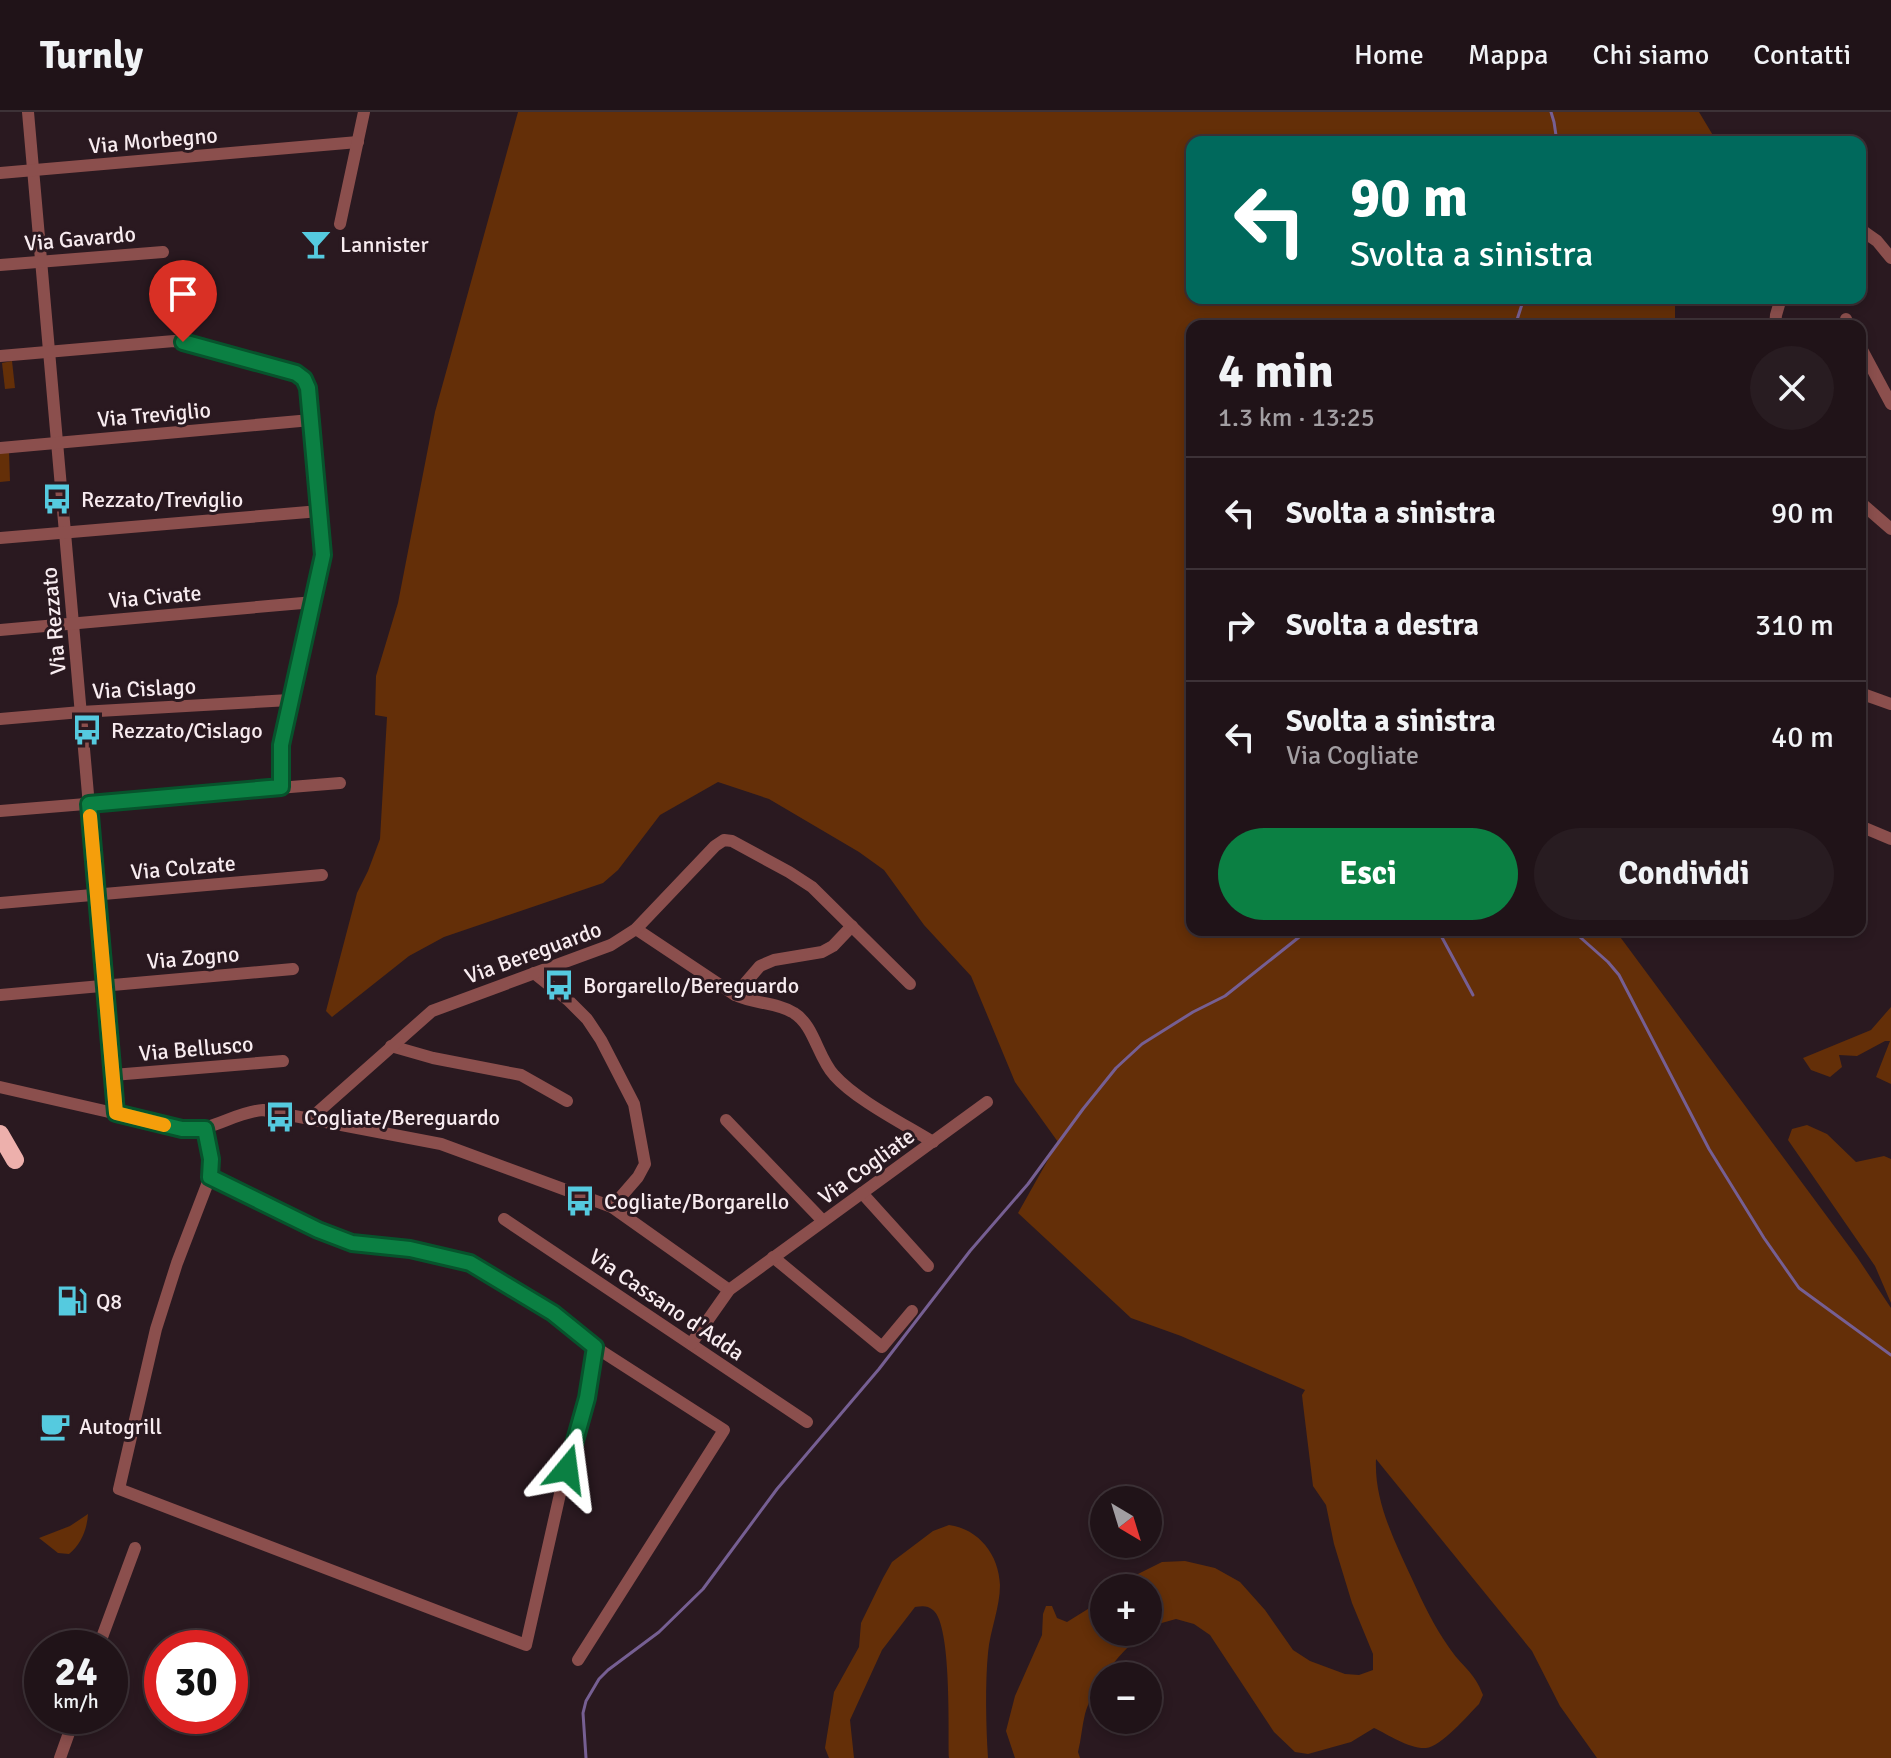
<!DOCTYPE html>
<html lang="it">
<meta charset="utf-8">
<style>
body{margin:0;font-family:Signika,sans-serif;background:#281c21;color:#f1f3f6;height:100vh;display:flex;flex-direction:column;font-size:30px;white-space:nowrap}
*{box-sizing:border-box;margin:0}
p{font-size:26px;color:#a29ea2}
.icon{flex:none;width:44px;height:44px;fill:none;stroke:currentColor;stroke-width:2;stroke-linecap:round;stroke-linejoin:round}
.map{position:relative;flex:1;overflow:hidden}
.drawer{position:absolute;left:1186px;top:208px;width:680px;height:616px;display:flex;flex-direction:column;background:#201318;border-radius:16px;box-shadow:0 4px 12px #0003,0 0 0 2px #3d3237}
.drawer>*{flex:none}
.hud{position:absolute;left:1186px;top:24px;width:680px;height:168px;border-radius:16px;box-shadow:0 4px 12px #0003,0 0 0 2px #3d3237;background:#00695c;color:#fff;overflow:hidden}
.needle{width:52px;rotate:142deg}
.fabs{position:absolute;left:1090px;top:1374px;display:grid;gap:16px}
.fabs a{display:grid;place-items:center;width:72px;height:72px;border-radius:50%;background:#201318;box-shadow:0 4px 12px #0003,0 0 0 2px #3d3237;font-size:40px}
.speed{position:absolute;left:24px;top:1518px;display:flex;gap:16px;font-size:40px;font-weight:700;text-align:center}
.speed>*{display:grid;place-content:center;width:104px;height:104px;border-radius:50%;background:#201318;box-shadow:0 4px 12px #0003,0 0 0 2px #3d3237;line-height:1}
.speed small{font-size:20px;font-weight:400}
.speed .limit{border:12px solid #d22;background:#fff;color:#111}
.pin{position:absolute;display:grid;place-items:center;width:68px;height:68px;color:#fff;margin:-82px -34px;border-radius:50% 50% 50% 0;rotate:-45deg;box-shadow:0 0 8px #0007}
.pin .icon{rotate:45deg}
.me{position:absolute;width:88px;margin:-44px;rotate:16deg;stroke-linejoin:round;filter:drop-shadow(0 0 6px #0008)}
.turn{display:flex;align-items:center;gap:28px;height:168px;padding:0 32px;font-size:36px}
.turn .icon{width:104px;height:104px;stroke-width:2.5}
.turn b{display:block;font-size:56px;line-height:68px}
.round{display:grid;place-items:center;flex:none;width:84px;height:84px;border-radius:42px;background:#281c21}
.summary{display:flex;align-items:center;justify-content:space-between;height:136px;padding:0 32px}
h1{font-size:48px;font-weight:700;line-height:60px}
.cta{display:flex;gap:16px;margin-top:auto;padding:16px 32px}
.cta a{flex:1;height:92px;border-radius:48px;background:#0b8043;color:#fff;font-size:32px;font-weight:700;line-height:92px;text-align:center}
.cta a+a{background:#281c21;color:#f1f3f6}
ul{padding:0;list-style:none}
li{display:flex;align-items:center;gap:24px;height:112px;padding:0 32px;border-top:2px solid #3d3237}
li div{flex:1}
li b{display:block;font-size:30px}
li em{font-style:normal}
header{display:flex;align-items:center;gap:48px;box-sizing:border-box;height:112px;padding:0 40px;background:#201318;border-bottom:2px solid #3d3237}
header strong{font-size:38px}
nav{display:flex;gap:44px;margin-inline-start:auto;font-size:28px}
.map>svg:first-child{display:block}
</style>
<header>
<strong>Turnly</strong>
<nav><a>Home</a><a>Mappa</a><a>Chi siamo</a><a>Contatti</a></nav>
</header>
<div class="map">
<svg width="1891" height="1646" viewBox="0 0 1891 1646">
<rect width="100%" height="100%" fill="#2a1920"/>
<g fill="#642f08">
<path d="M518,0H1699L1717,30H1192V186H1675V214H1192V818H1615L1857,1145L1891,1196V1646H1597L1560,1594L1532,1539L1376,1347C1374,1390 1395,1430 1413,1469C1423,1491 1434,1514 1448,1534C1461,1554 1474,1559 1483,1583L1479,1592C1468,1603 1441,1635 1426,1636C1409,1637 1389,1623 1374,1616L1351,1630L1308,1642L1295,1640L1274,1620L1210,1523L1194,1512L1176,1507L1158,1512L1148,1519V1476H1119L1134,1464L1162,1450L1185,1449L1215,1456L1240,1470L1265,1498L1293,1538L1310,1549L1345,1562L1359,1563L1373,1558V1542L1352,1491L1334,1432L1326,1393L1313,1374L1303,1292L1302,1283L1305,1278L1181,1224L1131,1206L1018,1101L1058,1030L1015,970L971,864L924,813L884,758L859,740L769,687L718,670L660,703L618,758L603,771L444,825L409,844L332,905L326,899L357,781L368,759L380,727L387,605L375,603L376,564L398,491L435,300Z"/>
<path d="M12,249L15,276L5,277L2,251Z"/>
<path d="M9,340L10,369L0,370V341Z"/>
<path d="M1891,895V972L1876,965L1890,929H1885L1857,944L1839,943L1842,955L1830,965L1811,958L1803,946L1871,918Z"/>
<path d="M1807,1013L1827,1022L1856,1050L1884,1044L1891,1047V1191L1875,1154L1788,1028L1792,1017Z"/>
<path d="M88,1402C87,1418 81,1432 69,1442L58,1441L39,1426L70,1414Z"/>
<path d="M949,1413C979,1417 999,1443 1000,1473C1000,1496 990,1518 988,1541C985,1572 986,1614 988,1646H949C948,1619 952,1513 933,1498C927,1493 922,1494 915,1495L882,1538L850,1608L854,1646H829L825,1636L834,1580L859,1535L861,1511L883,1466L892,1450L933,1419Z"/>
<path d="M1104,1487V1520H1146C1122,1536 1093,1574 1085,1602C1082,1614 1081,1628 1078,1640L1080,1646H1015L1006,1619L1015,1584L1042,1523L1043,1502L1046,1494H1052L1057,1506L1067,1510Z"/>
</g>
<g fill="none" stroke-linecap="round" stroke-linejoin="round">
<g stroke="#765f93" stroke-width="3">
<path d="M1551,0L1554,10L1557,30"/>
<path d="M1515,214L1524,186"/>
<path d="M1438,818L1473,883"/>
<path d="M1572,818L1608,850L1619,863L1709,1037L1764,1126L1799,1176L1891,1243"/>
<path d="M586,1646L583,1601L586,1589L599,1567L608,1558L659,1520L703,1477L777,1377L879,1257L970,1139L1028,1072L1083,997L1116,956L1142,932L1193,900L1225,884L1308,818"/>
</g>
<g stroke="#8b4f4d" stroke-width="12">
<path d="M28,0L116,1001"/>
<path d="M0,61L358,30"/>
<path d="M340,112L364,0"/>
<path d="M1860,117L1877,129L1891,146"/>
<path d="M0,153L163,140"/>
<path d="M1846,207L1849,214"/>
<path d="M1775,214L1776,203L1781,186"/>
<path d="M1860,234L1891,292"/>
<path d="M0,244L174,229L296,261L306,270L320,399L323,443L281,633V675"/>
<path d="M0,336L311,308"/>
<path d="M1860,390L1891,417"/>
<path d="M0,426L320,399"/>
<path d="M0,518L314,490"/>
<path d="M1860,581L1891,592"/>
<path d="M0,607L81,600L290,588"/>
<path d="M0,699L340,671"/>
<path d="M1860,714L1891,727"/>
<path d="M0,791L322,763"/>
<path d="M636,817L735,883C753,892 777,890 794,901C814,913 818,946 834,963C856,988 904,1012 933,1030"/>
<path d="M1671,820L1672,818"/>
<path d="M534,861L568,888L587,907L601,928L634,992L645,1052L638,1065L612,1095"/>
<path d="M0,883L293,857"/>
<path d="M735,883L760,854L774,848L822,840L833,834L852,814"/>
<path d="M391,934L433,946L521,963L567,989"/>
<path d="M113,963L283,949"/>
<path d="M0,975L188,1018C214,1018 236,1000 263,998L441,1032L612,1095L729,1178"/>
<path d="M310,1007L432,899L611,833L636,817L715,734L724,728L732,729L789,760L812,775L910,872"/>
<path d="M726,1008L823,1109"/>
<path d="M205,1017L211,1047L210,1065L177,1151L156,1217L119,1377L526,1533L560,1382L587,1286L595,1235"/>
<path d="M210,1065L318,1118L352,1131L410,1137L470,1151L553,1201L595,1235L724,1318L578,1548"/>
<path d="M862,1081L928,1154"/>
<path d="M504,1107L807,1310"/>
<path d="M773,1145L882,1235L912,1199"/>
<path d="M691,1232L729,1178L987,990"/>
<path d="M98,1536L135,1436"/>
<path d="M60,1646L75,1604"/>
</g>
<path stroke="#edb0ac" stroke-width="18" d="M0,1022L15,1048"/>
</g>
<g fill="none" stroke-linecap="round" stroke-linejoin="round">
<g stroke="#07532c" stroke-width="20">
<path id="route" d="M183,230L296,261L304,267L308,276L323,443L281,633V675L89,692L116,1001L182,1017H205L211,1047L210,1065L318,1118L352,1131L410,1137L470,1151L553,1201L595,1235L587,1286L567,1357"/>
</g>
<use href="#route" stroke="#0b8043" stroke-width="14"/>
<path stroke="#f59e0b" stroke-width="14" d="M90,704L116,1001L164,1013"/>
</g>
<defs>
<g id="bar-bare" transform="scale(2.4)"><path d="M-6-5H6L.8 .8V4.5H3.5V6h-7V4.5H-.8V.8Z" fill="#55cadf" stroke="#2a1920" stroke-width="2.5" paint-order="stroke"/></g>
<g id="bus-bare" transform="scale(2.4)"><path d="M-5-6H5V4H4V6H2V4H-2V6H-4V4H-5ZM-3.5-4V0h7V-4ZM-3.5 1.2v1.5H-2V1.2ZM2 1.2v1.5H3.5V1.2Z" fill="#55cadf" stroke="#2a1920" stroke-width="2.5" paint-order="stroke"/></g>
<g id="fuel-bare" transform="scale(2.4)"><path d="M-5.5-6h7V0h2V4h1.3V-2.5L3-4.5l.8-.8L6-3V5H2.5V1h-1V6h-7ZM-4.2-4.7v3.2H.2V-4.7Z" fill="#55cadf" stroke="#2a1920" stroke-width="2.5" paint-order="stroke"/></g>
<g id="cafe-bare" transform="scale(2.4)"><path d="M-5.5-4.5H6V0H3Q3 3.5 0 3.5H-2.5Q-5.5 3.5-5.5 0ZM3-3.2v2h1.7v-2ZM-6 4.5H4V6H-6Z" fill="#55cadf" stroke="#2a1920" stroke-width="2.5" paint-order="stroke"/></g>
</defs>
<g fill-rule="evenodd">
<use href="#bar-bare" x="316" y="132"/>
<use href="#bus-bare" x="57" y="387"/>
<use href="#bus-bare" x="87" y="618"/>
<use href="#bus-bare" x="559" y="873"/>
<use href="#bus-bare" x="280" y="1005"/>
<use href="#bus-bare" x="580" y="1089"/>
<use href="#fuel-bare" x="72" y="1189"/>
<use href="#cafe-bare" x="55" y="1314"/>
</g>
<g text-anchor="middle" stroke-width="6" stroke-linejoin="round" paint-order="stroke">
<g font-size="22" fill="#f8ecf0" stroke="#2a1920">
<text transform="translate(153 28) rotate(-5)" y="8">Via Morbegno</text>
<text transform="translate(80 126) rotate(-5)" y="8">Via Gavardo</text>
<text transform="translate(154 302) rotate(-5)" y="8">Via Treviglio</text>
<text transform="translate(155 484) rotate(-5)" y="8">Via Civate</text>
<text transform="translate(53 509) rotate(-95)" y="8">Via Rezzato</text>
<text transform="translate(144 576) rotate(-3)" y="8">Via Cislago</text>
<text transform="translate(183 755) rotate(-5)" y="8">Via Colzate</text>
<text transform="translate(533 840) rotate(-20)" y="8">Via Bereguardo</text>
<text transform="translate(193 845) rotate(-5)" y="8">Via Zogno</text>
<text transform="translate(196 936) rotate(-5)" y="8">Via Bellusco</text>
<text transform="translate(866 1054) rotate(-36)" y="8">Via Cogliate</text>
<text transform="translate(667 1192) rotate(34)" y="8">Via Cassano d'Adda</text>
</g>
<g font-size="22" fill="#f8ecf0" stroke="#2a1920" text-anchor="start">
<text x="340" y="140">Lannister</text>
<text x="81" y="395">Rezzato/Treviglio</text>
<text x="111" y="626">Rezzato/Cislago</text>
<text x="583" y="881">Borgarello/Bereguardo</text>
<text x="304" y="1013">Cogliate/Bereguardo</text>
<text x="604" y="1097">Cogliate/Borgarello</text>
<text x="96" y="1197">Q8</text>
<text x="79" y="1322">Autogrill</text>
</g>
</g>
</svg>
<div class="fabs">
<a><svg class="needle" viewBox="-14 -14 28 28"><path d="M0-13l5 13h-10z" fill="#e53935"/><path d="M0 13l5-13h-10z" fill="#a29ea2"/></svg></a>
<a>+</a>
<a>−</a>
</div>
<div class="speed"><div>24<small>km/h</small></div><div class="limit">30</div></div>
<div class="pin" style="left:183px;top:230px;background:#d93025"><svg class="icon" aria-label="arrive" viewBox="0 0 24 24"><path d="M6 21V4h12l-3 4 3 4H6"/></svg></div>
<svg class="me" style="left:567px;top:1357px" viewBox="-20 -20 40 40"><path d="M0-17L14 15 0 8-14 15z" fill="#0b8043" stroke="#fff" stroke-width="4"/></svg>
<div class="hud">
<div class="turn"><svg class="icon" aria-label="left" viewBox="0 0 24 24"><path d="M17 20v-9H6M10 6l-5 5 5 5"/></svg><div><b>90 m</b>Svolta a sinistra</div></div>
</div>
<section class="drawer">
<div class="summary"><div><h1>4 min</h1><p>1.3 km · 13:25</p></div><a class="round"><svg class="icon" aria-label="close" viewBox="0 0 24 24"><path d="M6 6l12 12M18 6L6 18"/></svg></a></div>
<ul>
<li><svg class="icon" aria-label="left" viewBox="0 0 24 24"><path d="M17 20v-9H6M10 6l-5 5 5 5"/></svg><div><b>Svolta a sinistra</b></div><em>90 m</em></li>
<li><svg class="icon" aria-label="right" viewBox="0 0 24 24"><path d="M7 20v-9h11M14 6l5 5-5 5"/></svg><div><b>Svolta a destra</b></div><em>310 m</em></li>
<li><svg class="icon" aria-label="left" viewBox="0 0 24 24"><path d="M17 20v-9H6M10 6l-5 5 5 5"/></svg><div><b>Svolta a sinistra</b><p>Via Cogliate</p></div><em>40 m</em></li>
</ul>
<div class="cta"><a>Esci</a><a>Condividi</a></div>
</section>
</div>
